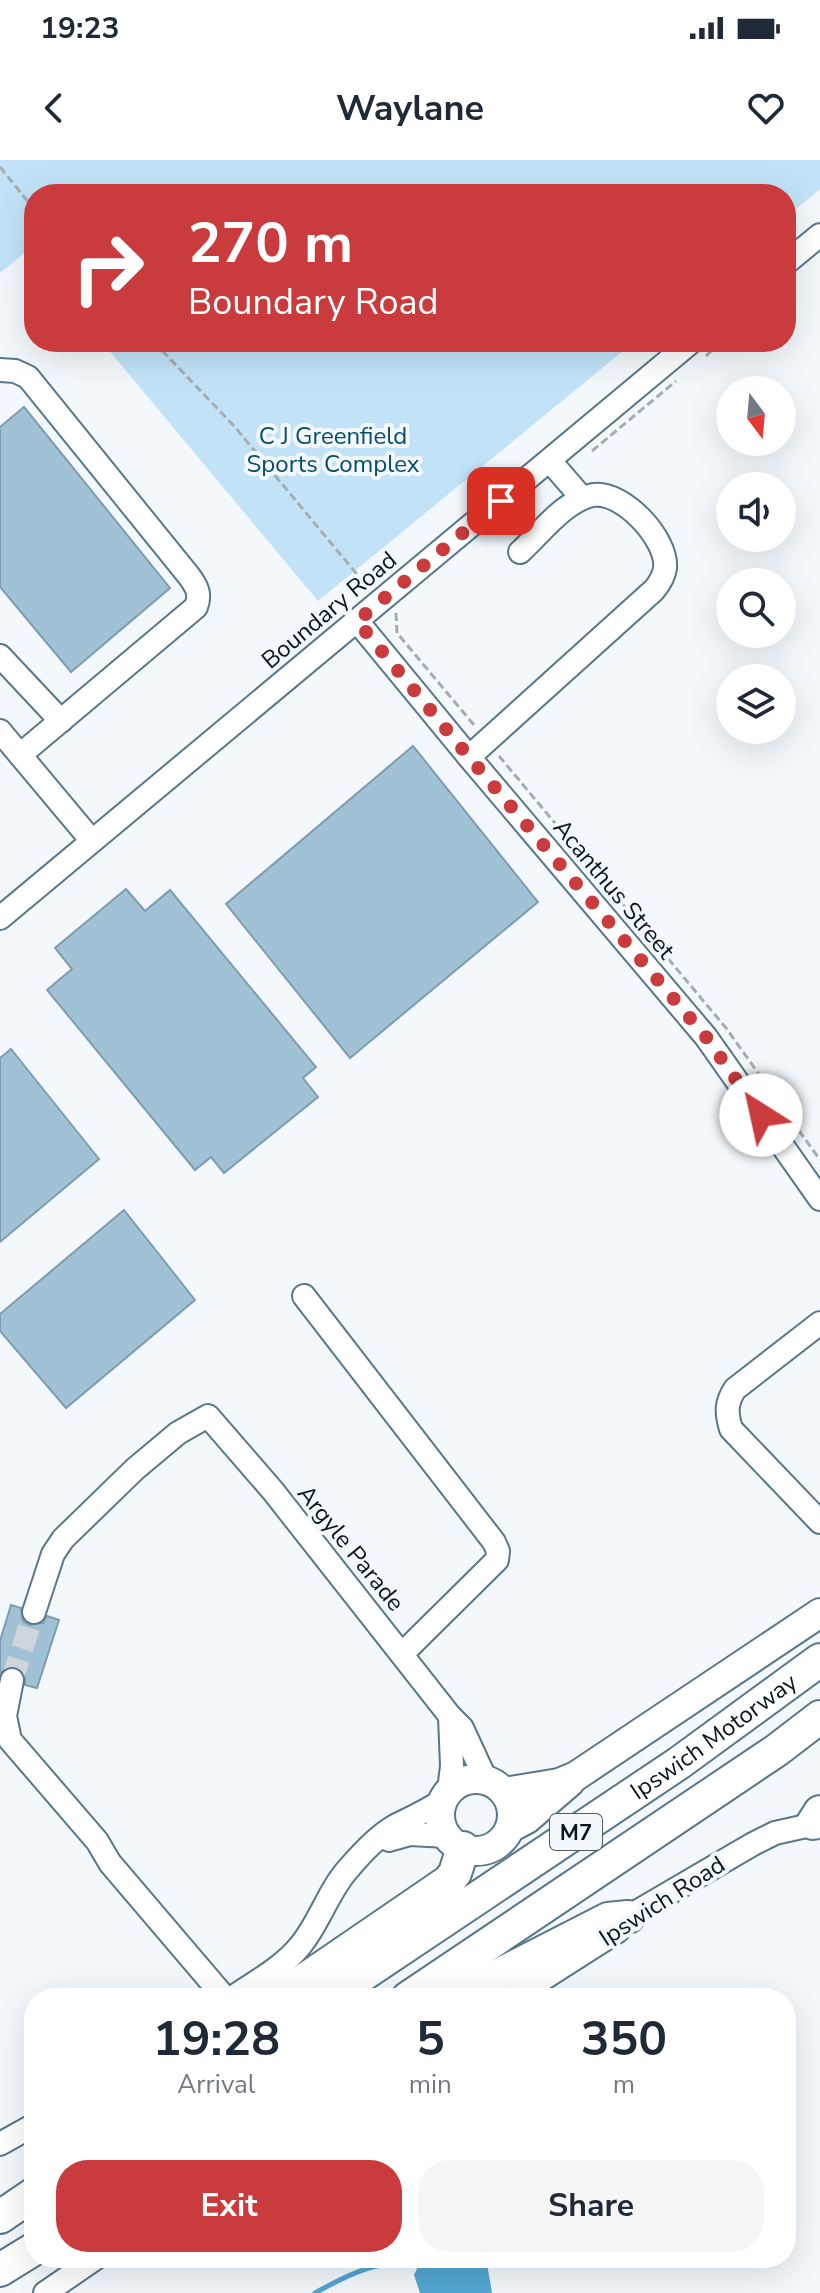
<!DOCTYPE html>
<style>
body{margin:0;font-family:"Nunito Sans",sans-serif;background:#f6f6f7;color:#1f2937;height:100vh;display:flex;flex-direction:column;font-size:30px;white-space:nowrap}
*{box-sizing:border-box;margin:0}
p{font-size:26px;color:#747a83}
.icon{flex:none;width:44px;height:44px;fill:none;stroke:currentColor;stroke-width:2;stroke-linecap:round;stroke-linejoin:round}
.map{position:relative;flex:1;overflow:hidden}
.panel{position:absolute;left:24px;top:1828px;width:772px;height:280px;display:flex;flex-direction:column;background:#fff;border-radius:32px;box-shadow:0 8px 32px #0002}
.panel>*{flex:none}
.banner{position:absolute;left:24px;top:24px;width:772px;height:168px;border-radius:32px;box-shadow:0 8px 32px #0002;background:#ca3b3e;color:#fff;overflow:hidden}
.needle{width:52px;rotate:164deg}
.buttons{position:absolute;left:716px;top:216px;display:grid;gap:16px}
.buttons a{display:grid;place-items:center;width:80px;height:80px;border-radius:50%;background:#fff;box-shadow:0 8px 32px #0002;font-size:40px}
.pin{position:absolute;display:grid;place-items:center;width:68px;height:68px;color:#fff;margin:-34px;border-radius:16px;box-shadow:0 4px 12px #0006}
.me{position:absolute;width:88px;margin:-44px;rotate:325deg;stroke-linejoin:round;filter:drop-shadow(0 0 6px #0008)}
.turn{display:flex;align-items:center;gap:28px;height:168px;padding:0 32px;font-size:36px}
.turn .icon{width:104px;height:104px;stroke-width:2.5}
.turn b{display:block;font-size:56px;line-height:68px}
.eta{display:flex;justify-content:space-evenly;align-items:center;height:136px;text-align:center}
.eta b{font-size:48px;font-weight:700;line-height:56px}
.primary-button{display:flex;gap:16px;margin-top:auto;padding:16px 32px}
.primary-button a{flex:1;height:92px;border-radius:32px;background:#ca3b3e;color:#fff;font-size:32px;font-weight:700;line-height:92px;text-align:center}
.primary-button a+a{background:#f6f6f7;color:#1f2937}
.status{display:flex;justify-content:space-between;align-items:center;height:56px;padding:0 40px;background:#fff;direction:ltr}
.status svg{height:22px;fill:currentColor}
header{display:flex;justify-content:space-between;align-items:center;height:104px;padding:0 32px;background:#fff;font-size:36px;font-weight:700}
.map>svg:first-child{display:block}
</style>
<div class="status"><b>19:23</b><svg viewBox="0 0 49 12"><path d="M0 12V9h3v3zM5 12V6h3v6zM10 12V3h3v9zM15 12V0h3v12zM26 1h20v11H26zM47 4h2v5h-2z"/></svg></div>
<header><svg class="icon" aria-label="back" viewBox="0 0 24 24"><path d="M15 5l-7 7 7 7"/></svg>Waylane<svg class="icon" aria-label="heart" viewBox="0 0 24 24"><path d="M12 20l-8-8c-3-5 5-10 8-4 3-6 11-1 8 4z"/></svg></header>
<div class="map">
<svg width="820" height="2133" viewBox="0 0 820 2133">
<rect width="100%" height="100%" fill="#f2f8fc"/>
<g fill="#c2e3f7">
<path d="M0,0H820V29L786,57V34H34V101L26,92L0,113Z"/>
<path d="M102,182H634L318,441Z"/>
</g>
<path fill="#52a6d2" d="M422,2098H486L492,2133H420L414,2115Z"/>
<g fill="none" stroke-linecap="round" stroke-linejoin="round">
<path stroke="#52a6d2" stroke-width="5" d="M315,2133C349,2114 382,2097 422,2105"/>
</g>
<g fill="#a1c2d5" stroke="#7e9daf" stroke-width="2">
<path d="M24,247L170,428L71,512L0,427V267Z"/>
<path d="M413,586L538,742L350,898L226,744Z"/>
<path d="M126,729L145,751L170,730L316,907L303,918L318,937L224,1013L211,997L195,1010L47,830L72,809L55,788Z"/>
<path d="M11,889L99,999L0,1082V898Z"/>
<path d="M124,1050L195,1140L66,1248L0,1171V1154Z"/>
<path d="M11,1445L21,1448L23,1461L30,1465L43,1463L47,1456L59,1460L37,1528L25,1525V1515L15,1506L7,1507L0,1514V1481Z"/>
</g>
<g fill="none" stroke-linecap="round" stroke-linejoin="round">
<path stroke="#cfd6db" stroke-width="22" stroke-dasharray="22 11" stroke-linecap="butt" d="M12,1520L34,1452"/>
<g stroke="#597788" stroke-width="26">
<g id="minor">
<path d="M786,103L820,75"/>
<path d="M0,210L15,211L28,217L189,416C197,427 201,434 196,447L20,595"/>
<path d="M550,301L582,338"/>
<path d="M357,461L469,597L706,877L820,1039"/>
<path d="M0,496L61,561"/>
<path d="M0,571L92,681"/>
<path d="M469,597L654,430C659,424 664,416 665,408C668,379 622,330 593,335C565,340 540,374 520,392"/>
<path d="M0,758L691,182"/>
<path d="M304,1136L494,1382L498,1391L497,1400L402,1494"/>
<path d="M820,1163L735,1229C726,1243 726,1252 731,1269L820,1362"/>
<path d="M34,1452L53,1394L63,1379L135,1309L178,1273L208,1256L273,1331L450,1556L462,1568L486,1620"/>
<path d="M12,1520L5,1556L10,1580L97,1681L110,1703L225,1838"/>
<path d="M449,1631L452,1606L450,1556"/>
<path d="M389,1680L410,1674L447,1676"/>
<path d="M232,1838C255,1822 282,1808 300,1786C320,1762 328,1731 349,1708C361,1694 379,1675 395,1666C411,1658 427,1651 443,1640"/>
<path d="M513,1838L618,1771L628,1757L753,1684L775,1673L820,1663"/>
<path d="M0,1984L34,1965"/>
<path d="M45,2133L96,2098"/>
</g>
</g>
<g stroke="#597788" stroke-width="32">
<g id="major">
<circle cx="476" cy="1655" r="36"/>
<path d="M504,1632L559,1623L576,1616L820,1453"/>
<path d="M510,1668L527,1659L570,1622"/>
</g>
</g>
<g stroke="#597788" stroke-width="36">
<g id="highway">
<path d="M813,1663L820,1652"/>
<path d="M278,1838L449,1721L455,1713L463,1688"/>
<path id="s1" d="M328,1838L679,1603L820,1500"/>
<path d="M408,1838L777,1590L820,1557"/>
<path d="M454,1838L608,1759L628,1757"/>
<path d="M0,2057L34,2034"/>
<path d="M0,2110L34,2089"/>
</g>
</g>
<g stroke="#a5adb2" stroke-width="3" stroke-dasharray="8 4" stroke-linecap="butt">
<path d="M0,7L34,49"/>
<path d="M154,182L234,266L365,424"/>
<path d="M706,196L720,182"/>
<path d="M592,291L676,221"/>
<path d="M396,453L397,473L474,565"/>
<path d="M499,596L726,868L820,1000"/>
</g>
<use href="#minor" stroke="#fff" stroke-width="22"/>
<use href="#major" stroke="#fff" stroke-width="28"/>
<use href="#highway" stroke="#fff" stroke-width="32"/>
</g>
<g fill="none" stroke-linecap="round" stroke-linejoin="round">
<path stroke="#ca3b3e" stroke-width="14" stroke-dasharray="0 25.2" d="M501,341L357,461L469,597L706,877L761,955"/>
</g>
<g text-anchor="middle" stroke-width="8" stroke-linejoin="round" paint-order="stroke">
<rect fill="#f2f8fc" stroke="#505a60" stroke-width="2" x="550" y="1654" width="52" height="36" rx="6"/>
<g font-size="22" font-weight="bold" fill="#0a161d">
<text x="576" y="1680">M7</text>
</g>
<g font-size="24" fill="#064d6b" stroke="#f2f8fc">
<text x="333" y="284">C J Greenfield<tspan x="333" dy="28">Sports Complex</tspan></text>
</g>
<g font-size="24" fill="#0a161d" stroke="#f2f8fc">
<text transform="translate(329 450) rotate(-40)" y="8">Boundary Road</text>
<text transform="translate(614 729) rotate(50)" y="8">Acanthus Street</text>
<text transform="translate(351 1388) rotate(51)" y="8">Argyle Parade</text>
<text dy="8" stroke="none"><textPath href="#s1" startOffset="466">Ipswich Motorway</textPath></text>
<text transform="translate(662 1741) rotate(-33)" y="8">Ipswich Road</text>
</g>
</g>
</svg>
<div class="buttons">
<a><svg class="needle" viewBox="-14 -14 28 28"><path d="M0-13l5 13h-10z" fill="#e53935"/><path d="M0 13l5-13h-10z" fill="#747a83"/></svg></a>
<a><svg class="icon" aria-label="sound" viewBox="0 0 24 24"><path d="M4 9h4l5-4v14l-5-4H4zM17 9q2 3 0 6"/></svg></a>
<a><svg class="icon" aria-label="search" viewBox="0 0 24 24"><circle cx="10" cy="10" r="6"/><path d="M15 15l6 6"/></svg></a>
<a><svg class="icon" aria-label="layers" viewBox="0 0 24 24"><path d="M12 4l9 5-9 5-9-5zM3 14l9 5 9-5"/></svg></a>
</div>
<div class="pin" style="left:501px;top:341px;background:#d93025"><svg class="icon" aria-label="arrive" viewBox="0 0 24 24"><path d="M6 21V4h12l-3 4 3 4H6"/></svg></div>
<svg class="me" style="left:761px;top:955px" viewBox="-20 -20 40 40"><circle r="19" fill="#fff"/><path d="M0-13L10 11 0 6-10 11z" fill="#ca3b3e"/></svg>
<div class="banner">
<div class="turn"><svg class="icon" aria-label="right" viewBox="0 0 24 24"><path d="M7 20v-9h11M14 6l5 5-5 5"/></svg><div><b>270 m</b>Boundary Road</div></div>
</div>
<section class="panel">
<div class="eta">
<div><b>19:28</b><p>Arrival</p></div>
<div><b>5</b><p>min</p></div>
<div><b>350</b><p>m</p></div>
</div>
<div class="primary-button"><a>Exit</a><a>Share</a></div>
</section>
</div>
